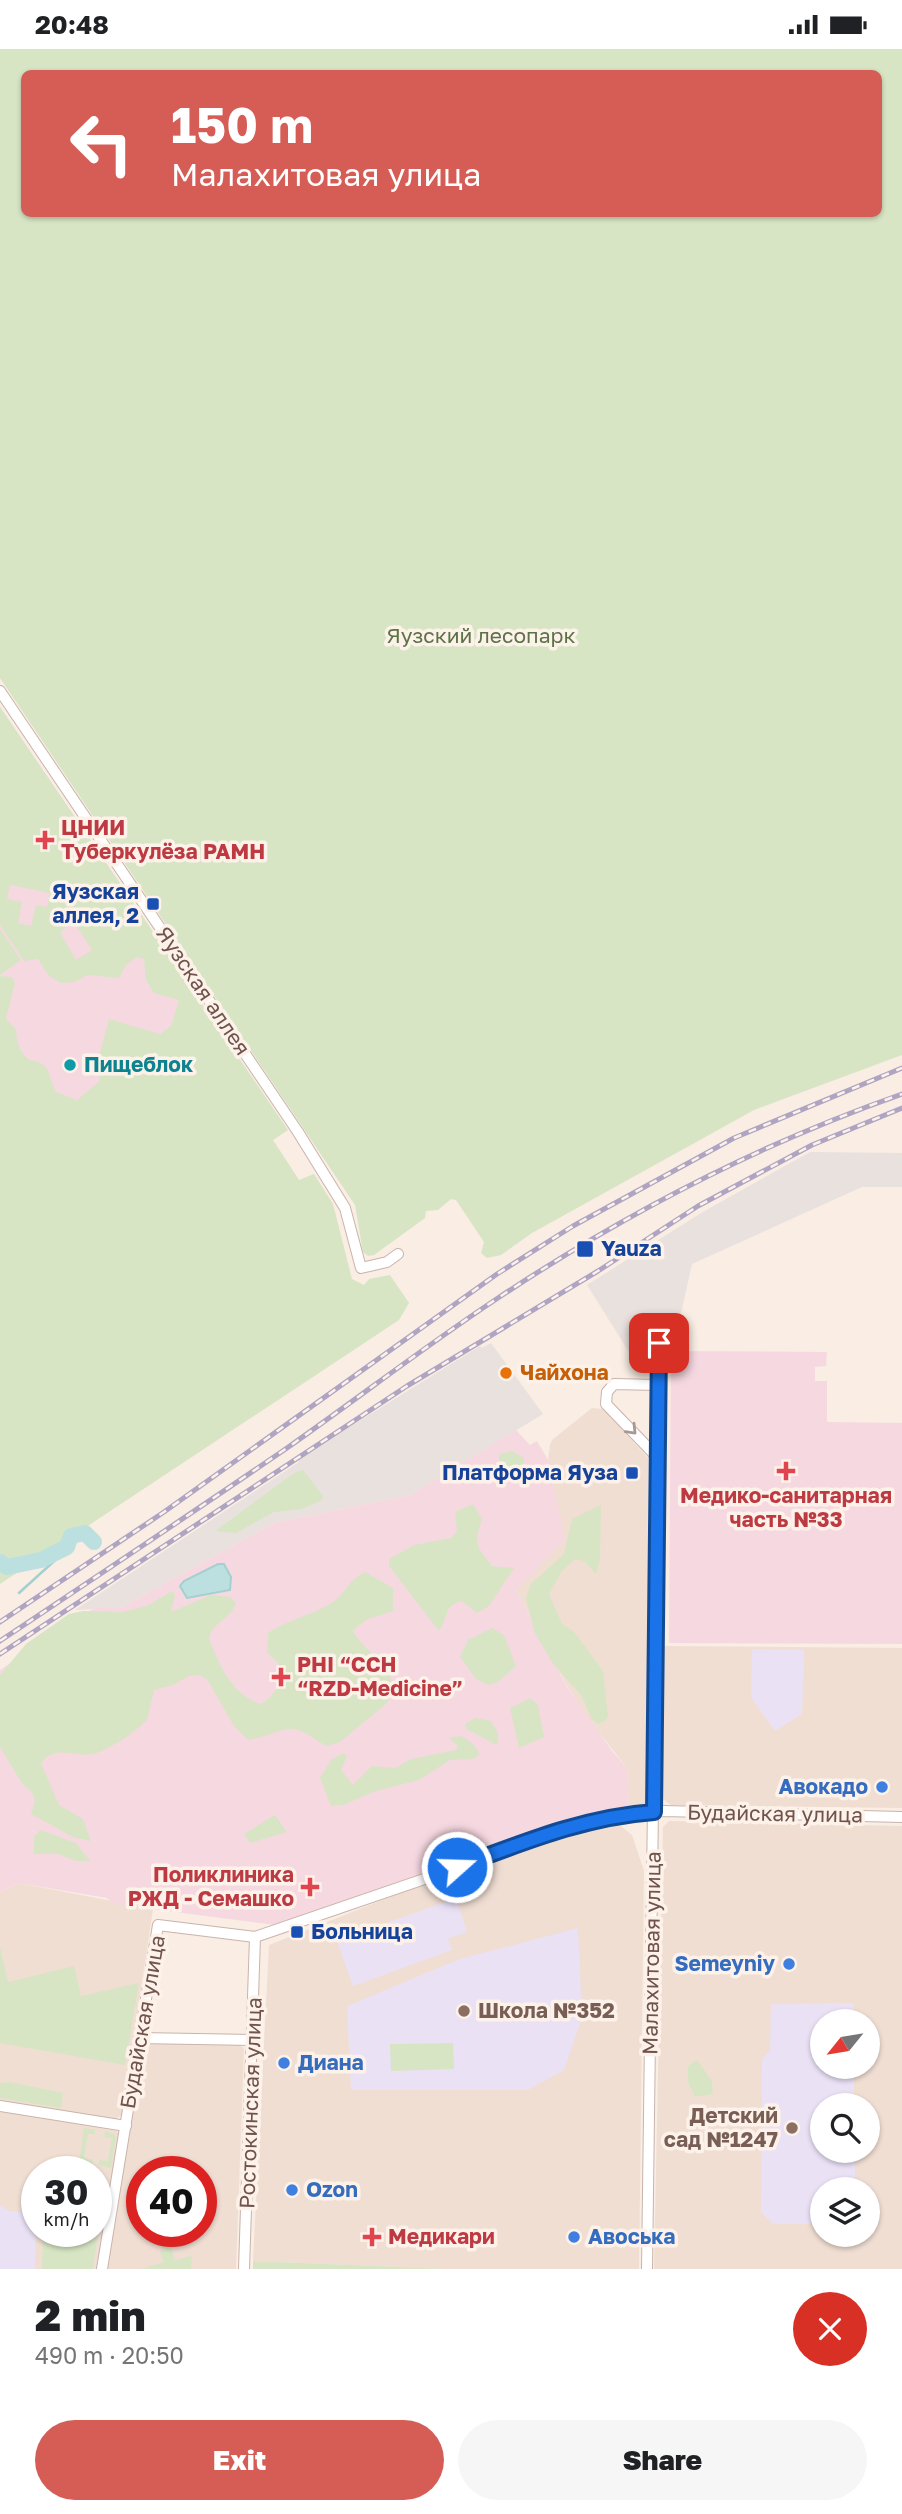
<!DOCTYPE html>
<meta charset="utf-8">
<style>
body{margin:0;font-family:"Golos Text",sans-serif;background:#f6f6f6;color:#202124;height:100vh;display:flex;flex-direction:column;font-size:26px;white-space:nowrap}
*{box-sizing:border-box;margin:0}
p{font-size:23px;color:#757577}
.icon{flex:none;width:38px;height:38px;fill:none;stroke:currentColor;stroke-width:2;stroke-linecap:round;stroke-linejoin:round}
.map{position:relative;height:2220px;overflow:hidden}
.drawer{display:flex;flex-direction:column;background:#fff;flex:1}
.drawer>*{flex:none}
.guide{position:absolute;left:21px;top:21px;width:861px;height:147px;border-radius:10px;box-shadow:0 2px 5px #0004;background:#d65c56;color:#fff;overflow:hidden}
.needle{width:46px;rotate:240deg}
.controls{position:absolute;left:810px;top:1960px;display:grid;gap:14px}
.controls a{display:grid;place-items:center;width:70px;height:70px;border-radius:50%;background:#fff;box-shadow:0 2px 5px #0004;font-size:35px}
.speed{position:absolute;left:21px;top:2107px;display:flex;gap:14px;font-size:35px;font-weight:700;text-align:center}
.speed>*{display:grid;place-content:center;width:91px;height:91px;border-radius:50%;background:#fff;box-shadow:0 2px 5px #0004;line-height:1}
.speed small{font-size:18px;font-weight:400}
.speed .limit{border:10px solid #d22;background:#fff;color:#111}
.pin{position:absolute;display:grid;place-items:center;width:60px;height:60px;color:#fff;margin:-30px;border-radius:14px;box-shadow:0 4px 10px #0006}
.me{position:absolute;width:77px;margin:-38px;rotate:70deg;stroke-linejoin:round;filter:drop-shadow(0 0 5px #0008)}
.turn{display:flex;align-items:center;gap:24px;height:147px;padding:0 35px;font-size:32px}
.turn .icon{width:91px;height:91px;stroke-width:2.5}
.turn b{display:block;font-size:49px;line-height:60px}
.round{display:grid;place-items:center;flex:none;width:74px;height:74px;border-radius:37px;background:#f6f6f6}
.head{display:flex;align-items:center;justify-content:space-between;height:119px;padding:0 35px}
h1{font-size:42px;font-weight:800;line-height:52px}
.cta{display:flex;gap:14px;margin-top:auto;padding:14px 35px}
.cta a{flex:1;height:80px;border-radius:42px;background:#d65c56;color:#fff;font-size:28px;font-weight:800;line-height:80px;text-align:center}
.cta a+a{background:#f6f6f6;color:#202124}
.status{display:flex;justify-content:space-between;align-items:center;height:49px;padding:0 35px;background:#fff;direction:ltr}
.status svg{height:19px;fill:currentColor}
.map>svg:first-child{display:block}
</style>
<div class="status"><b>20:48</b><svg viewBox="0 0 49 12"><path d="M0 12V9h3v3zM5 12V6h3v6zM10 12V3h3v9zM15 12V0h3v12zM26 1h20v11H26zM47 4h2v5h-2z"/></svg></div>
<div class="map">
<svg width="902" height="2220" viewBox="0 0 902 2220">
<rect width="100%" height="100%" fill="#f9ede4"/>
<g fill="#f0ded3" fill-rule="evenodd">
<path d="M592,1359L603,1360L648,1409L647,1757L629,1759L627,1719L590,1672L566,1635L516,1541L564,1489L548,1411L550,1396L552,1391Z"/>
<path d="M661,1597L902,1599V1759L671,1756L662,1749Z"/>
<path d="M612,1770L632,1786L644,1822L639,2220H449L253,2212L269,1896L430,1832Z"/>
<path d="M669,1772L902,1777V2220H654L663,1778ZM822,1972H868V2018H822ZM822,2056H868V2102H822ZM822,2140H868V2186H822Z"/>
<path d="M19,1834L153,1860L122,2066L115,2070L0,2052V1843Z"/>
<path d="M148,1993L240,1995L244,2000L236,2220H106L143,1998ZM142,2123H201V2182H142Z"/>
<path d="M0,2062L117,2082L120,2088L98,2220H0ZM37,2123H96V2182H37Z"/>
</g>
<g fill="#e9e1de">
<path d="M810,1103L902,1104V1138H862L692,1215L679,1273L631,1306L587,1236L701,1164Z"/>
<path d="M491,1294L543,1365L410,1446L276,1473L120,1559L75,1561L299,1413L298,1410L480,1297L482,1299Z"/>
</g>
<g fill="#eae1f5">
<path d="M752,1600L804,1601L802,1665L775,1682L751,1648Z"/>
<path d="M456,1849L467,1883L448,1890L452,1901L353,1937L337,1892Z"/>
<path d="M578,1879L582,1968L564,2021L528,2041H351L347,1957L460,1910Z"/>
<path d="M854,1954V1972H822V2018H854V2056H822V2102H855V2140H822V2175H773L761,2163L762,2010L770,2002L771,1955Z"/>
<path d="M0,2156L9,2162L36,2164L35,2220H0Z"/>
</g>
<g fill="#f6d8e1">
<path d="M0,658L219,981L99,1066L40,1044L0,985Z"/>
<path d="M671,1302L827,1303L826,1317L815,1318V1332H827V1373L902,1374V1595L669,1594Z"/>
<path d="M516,1381L530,1396L537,1392L548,1411L565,1490L516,1541L566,1636L612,1702L627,1719L629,1759L600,1762L275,1876L113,1855L107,1849L19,1834L0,1843V1621L96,1558L120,1559L276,1473L410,1446Z"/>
</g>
<g fill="#d7e5c4" fill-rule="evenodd">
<path d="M0,0H902V1006L754,1061L532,1184L501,1206L487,1209L481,1204L484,1193L456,1151L451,1150L438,1161L426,1162L425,1169L374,1206L368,1207L363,1203L355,1156L0,629ZM878,24V164H24V24Z"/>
<path d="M0,658L288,1081L273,1091L299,1131L314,1125L333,1155L352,1230L364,1236L369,1230L390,1226L409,1254L399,1271L0,1535V927L12,928L15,934L6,970L16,980C17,993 18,1001 29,1011C50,1013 48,1025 56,1043L77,1051L100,1032L96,1019L109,970L160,985L171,977L179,951L154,944L146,931L144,910L137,908L126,916L119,929L87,926L75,933L61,934L49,927L38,910L24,912L0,876ZM10,836L50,844L47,858L36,856L31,877L18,874L22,853L7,850ZM74,873L92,901L76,911L60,883Z"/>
<path d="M0,880L21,911L0,926Z"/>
<path d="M512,1402L524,1409L521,1427L507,1425L499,1414V1405Z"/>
<path d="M303,1421L323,1447L322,1451L302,1460L274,1463L236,1484L215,1482L294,1424Z"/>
<path d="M473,1455L482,1470C474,1495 475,1495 492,1517L514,1519L489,1557L477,1564L462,1552C442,1557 449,1570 439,1582L389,1517V1510L414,1496L451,1489L457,1482L455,1463Z"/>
<path d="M601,1456L600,1511L596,1525L584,1512L575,1510L561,1523L549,1545L562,1575L574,1583L603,1622L608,1667L606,1671L598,1675L591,1669L582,1647L553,1615L534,1582L526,1550L530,1536L564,1505L572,1470Z"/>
<path d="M365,1523L393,1539V1562L368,1570L353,1581C363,1606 409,1622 386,1655L340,1693L326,1697C284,1668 291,1683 248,1691L234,1677L207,1630L198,1626L189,1627L173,1636L154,1641L147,1671C135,1683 113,1698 97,1704C77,1711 56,1693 41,1714L59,1756L83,1770L91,1792L73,1788L31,1765L35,1752L32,1743L21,1733L0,1698V1626L26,1595L69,1565L83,1562L122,1563L147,1557L172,1542L175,1546L171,1563L211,1546L230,1548L236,1554C230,1571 213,1573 209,1589C219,1616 232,1646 261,1655C273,1648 286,1632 279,1616C277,1612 271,1608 267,1603L268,1584C287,1571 313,1566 333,1553C348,1542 347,1532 365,1523Z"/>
<path d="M492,1579L504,1586L516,1617L498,1633L489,1636L476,1630L460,1608L468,1591Z"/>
<path d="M530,1649L538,1656L544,1688L519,1699L510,1659Z"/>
<path d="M475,1669L491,1672L498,1684L497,1696L466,1680L465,1675Z"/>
<path d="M461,1687L473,1695L480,1706L472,1710L450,1711L419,1731L376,1742L343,1756L331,1757L320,1729L331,1711L343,1704L347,1707L341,1721L353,1736L372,1717L395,1719L411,1710L456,1701L458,1697L449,1689Z"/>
<path d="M275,1766L287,1783L250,1794L244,1785Z"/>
<path d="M40,1781L76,1794L90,1812H76L58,1805H34V1788Z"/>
<path d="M0,1898L8,1933L74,1917L81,1947L139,1934L125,2016L0,1994Z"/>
<path d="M453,1994L454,2020L391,2022L390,1995Z"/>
<path d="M697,2011L712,2032L713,2045L695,2048L688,2033V2017Z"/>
<path d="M10,2033L63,2044L61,2059L0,2049V2034Z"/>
<path d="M84,2079L95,2081V2085H88L84,2109L93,2111V2116L79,2114Z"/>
<path d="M105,2082L114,2085L116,2089L111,2119L98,2116L99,2111L108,2112L112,2089L104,2088Z"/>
<path d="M96,2176L99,2177L93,2220H42L43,2182H96Z"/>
<path d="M159,2182H166L175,2211L192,2207L191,2220H142L163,2213L160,2202L164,2201Z"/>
<path d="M253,2212L449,2220H253Z"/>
</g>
<path fill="#bbe0df" stroke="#a2d1d0" stroke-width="2" d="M218,1515H224L231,1528L230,1541L187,1549L180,1537L184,1532Z"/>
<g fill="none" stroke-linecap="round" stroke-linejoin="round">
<path stroke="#a2d1d0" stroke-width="2.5" d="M19,1544L85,1484"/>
<path stroke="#bbe0df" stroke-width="16" d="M0,1513L7,1518L41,1511L67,1498L71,1487L85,1484L94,1493"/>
<g stroke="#c9b4ab" stroke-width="12">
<g id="minor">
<path d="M0,642L298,1083L345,1159L361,1219L387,1213L398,1205"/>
<path d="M657,1408L606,1355L607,1343L614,1335L657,1336"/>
<path d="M139,1989L253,1991"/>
<path d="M0,2057L126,2077"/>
<path d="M102,2220L158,1876L255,1888L608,1767L664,1762L902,1768"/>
<path d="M244,2220L255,1888"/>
<path d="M647,2220L659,1294"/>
</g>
</g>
<use href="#minor" stroke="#fff" stroke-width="10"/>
<g stroke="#afa4c1" stroke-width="5">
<g id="rail">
<path d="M0,1573L164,1463L497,1225L573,1177L734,1089L902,1019"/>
<path d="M0,1592C96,1528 192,1464 287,1399C357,1350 424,1298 495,1251C621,1167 759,1095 902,1045"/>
<path d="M0,1605L407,1337L598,1222L698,1157L812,1096L902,1059"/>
</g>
</g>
<use href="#rail" stroke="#fdf2e9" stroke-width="2.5" stroke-dasharray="8" stroke-linecap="butt"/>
</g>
<defs><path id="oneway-chevron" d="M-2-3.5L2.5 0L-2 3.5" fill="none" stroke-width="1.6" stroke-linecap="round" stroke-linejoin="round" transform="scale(1.75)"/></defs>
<use stroke="#a99894" href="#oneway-chevron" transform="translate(632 1381) rotate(46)"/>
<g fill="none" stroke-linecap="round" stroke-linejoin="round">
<g stroke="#114b97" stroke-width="18">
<path id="route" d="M457,1818C522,1794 584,1768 654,1763L659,1294"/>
</g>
<use href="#route" stroke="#1a73e8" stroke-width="12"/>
</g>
<g fill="#e0444e" stroke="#fdf2e9" stroke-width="2.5">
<path d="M41.5 780.5h7v7h7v7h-7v7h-7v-7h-7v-7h7z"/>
<path d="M782.5 1411.5h7v7h7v7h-7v7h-7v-7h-7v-7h7z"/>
<path d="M277.5 1617.5h7v7h7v7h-7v7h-7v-7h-7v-7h7z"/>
<path d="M306.5 1827.5h7v7h7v7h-7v7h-7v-7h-7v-7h7z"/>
<path d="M368.5 2177.5h7v7h7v7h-7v7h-7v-7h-7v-7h7z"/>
</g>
<g fill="#1a4fb4" stroke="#fdf2e9" stroke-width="2.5">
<rect x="146" y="848" width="14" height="14" rx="3.5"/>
<rect x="576" y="1191" width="18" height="18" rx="3.5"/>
<rect x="625" y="1417" width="14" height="14" rx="3.5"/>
<rect x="290" y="1876" width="14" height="14" rx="3.5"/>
</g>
<circle fill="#0f9aa8" stroke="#fdf2e9" stroke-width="2.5" cx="70" cy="1016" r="7"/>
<circle fill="#e8710a" stroke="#fdf2e9" stroke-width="2.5" cx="506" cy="1324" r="7"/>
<g fill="#3f7fe0" stroke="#fdf2e9" stroke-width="2.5">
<circle cx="882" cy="1738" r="7"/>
<circle cx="789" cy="1915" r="7"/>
<circle cx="284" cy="2014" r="7"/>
<circle cx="292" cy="2141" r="7"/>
<circle cx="574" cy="2188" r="7"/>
</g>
<g fill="#8d6e63" stroke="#fdf2e9" stroke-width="2.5">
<circle cx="464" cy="1962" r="7"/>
<circle cx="792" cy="2079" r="7"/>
</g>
<g text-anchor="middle" stroke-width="7" stroke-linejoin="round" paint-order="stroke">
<g font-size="21" fill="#5b7346" stroke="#fdf2e9">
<text x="481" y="594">Яузский лесопарк</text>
</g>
<g font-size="21" font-weight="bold" fill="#be3a42" stroke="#fdf2e9" text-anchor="start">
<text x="61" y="786">ЦНИИ<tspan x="61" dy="24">Туберкулёза РАМН</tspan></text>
<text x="786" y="1454" text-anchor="middle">Медико-санитарная<tspan x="786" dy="24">часть №33</tspan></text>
<text x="297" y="1623">PHI “CCH<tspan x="297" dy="24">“RZD-Medicine”</tspan></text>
<text x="294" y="1833" text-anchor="end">Поликлиника<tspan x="294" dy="24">РЖД - Семашко</tspan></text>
<text x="388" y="2195">Медикари</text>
</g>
<g font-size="21" font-weight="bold" fill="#164399" stroke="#fdf2e9" text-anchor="end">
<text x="139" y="850">Яузская<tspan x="139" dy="24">аллея, 2</tspan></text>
<text x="601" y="1207" text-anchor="start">Yauza</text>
<text x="618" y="1431">Платформа Яуза</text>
<text x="311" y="1890" text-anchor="start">Больница</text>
</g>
<g font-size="21" fill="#6f534c" stroke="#fdf2e9">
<text transform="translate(203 942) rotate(56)" y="7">Яузская аллея</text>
<text transform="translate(775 1765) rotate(1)" y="7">Будайская улица</text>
<text transform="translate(652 1904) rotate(-89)" y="7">Малахитовая улица</text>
<text transform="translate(143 1973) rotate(-80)" y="7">Будайская улица</text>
<text transform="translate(251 2054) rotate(-88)" y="7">Ростокинская улица</text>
</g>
<g font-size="21" font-weight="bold" fill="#0d838f" stroke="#fdf2e9" text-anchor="start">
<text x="84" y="1023">Пищеблок</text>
</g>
<g font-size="21" font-weight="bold" fill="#c56008" stroke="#fdf2e9" text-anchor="start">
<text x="520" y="1331">Чайхона</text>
</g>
<g font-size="21" font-weight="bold" fill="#366cbe" stroke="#fdf2e9" text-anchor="start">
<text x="868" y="1745" text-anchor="end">Авокадо</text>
<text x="775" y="1922" text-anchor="end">Semeyniy</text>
<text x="298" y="2021">Диана</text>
<text x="306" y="2148">Ozon</text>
<text x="588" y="2195">Авоська</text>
</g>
<g font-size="21" font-weight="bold" fill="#785e54" stroke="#fdf2e9" text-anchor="start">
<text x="478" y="1969">Школа №352</text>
<text x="778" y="2074" text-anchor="end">Детский<tspan x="778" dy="24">сад №1247</tspan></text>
</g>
</g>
</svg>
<div class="controls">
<a><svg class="needle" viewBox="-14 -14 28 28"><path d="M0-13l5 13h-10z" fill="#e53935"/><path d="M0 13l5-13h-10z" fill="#757577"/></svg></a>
<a><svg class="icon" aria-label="search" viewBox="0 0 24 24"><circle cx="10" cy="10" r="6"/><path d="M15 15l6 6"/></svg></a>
<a><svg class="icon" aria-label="layers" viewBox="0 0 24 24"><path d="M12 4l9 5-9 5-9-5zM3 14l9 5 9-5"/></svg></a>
</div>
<div class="speed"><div>30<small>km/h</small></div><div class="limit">40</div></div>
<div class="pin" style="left:659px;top:1294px;background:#d93025"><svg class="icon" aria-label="arrive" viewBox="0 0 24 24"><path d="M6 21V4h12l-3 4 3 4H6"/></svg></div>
<svg class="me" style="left:457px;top:1818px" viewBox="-20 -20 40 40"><circle r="17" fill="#1a73e8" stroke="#fff" stroke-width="3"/><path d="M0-11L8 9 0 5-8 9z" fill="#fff"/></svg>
<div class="guide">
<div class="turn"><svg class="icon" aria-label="left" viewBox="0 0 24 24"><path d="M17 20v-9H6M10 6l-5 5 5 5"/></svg><div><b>150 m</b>Малахитовая улица</div></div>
</div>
</div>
<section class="drawer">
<div class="head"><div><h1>2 min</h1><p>490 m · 20:50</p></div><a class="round" style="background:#d93025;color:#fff"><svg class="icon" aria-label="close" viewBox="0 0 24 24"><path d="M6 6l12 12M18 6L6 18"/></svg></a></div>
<div class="cta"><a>Exit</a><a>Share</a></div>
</section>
